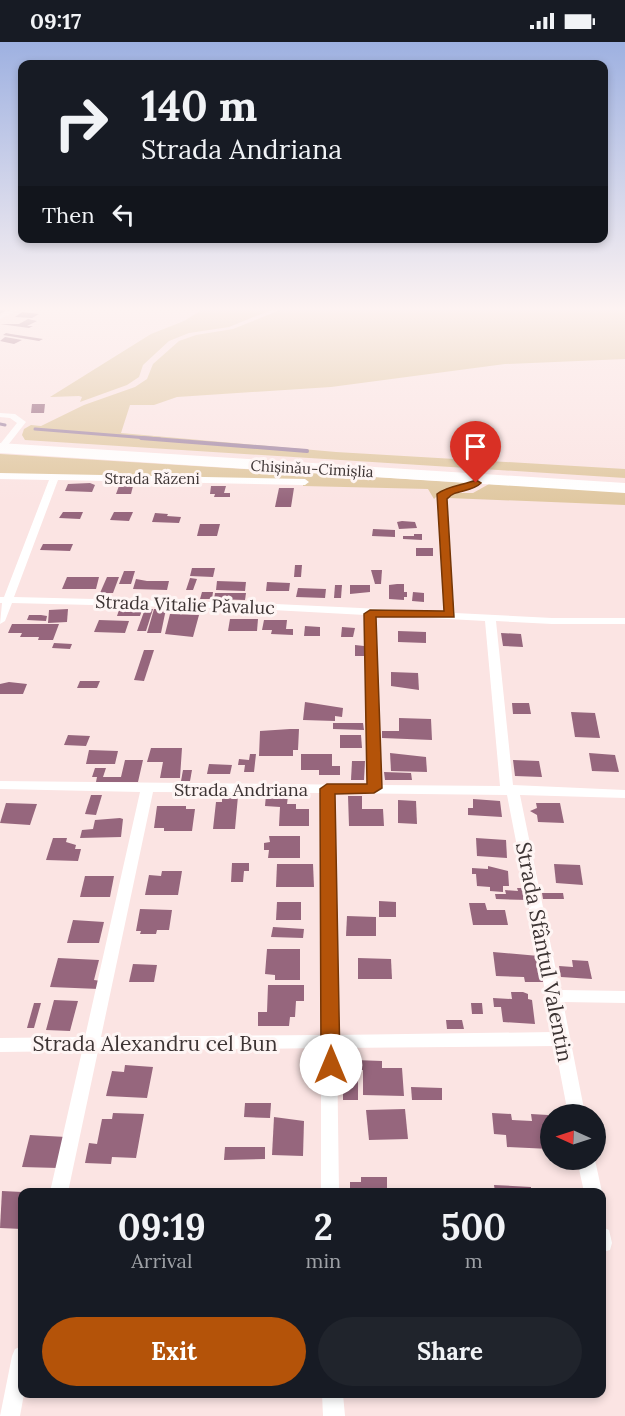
<!DOCTYPE html>
<meta charset="utf-8">
<style>
body{margin:0;font-family:Lora,serif;background:#20242c;color:#f1f3f6;height:100vh;display:flex;flex-direction:column;font-size:22px;white-space:nowrap}
*{box-sizing:border-box;margin:0}
p{font-size:20px;color:#9ea1a6}
.icon{flex:none;width:33px;height:33px;fill:none;stroke:currentColor;stroke-width:2;stroke-linecap:round;stroke-linejoin:round}
.map{position:relative;flex:1;overflow:hidden}
.drawer{position:absolute;left:18px;top:1146px;width:588px;height:210px;display:flex;flex-direction:column;background:#171b24;border-radius:12px;box-shadow:0 3px 9px #0003}
.drawer>*{flex:none}
.hud{position:absolute;left:18px;top:18px;width:590px;height:183px;border-radius:12px;box-shadow:0 3px 9px #0003;background:#171b24;color:#f1f3f6;overflow:hidden}
.needle{width:39px;rotate:273deg}
.tools{position:absolute;left:540px;top:1062px;display:grid;gap:12px}
.tools a{display:grid;place-items:center;width:66px;height:66px;border-radius:50%;background:#171b24;box-shadow:0 3px 9px #0003;font-size:30px}
.pin{position:absolute;display:grid;place-items:center;width:51px;height:51px;color:#fff;margin:-62px -26px;border-radius:50% 50% 50% 0;rotate:-45deg;box-shadow:0 0 6px #0007}
.pin .icon{rotate:45deg}
.me{position:absolute;width:66px;margin:-33px;rotate:0deg;stroke-linejoin:round;filter:drop-shadow(0 0 4px #0008)}
.turn{display:flex;align-items:center;gap:21px;height:126px;padding:0 24px;font-size:27px}
.turn .icon{width:78px;height:78px;stroke-width:2.5}
.turn b{display:block;font-size:42px;line-height:51px}
.then{display:flex;align-items:center;height:57px;padding:0 24px;background:#0003;gap:12px;font-size:22px}
.eta{display:flex;justify-content:space-evenly;align-items:center;height:102px;text-align:center}
.eta b{font-size:36px;font-weight:700;line-height:42px}
.cta{display:flex;gap:12px;margin-top:auto;padding:12px 24px}
.cta a{flex:1;height:69px;border-radius:36px;background:#b45309;color:#fff;font-size:24px;font-weight:700;line-height:69px;text-align:center}
.cta a+a{background:#20242c;color:#f1f3f6}
.status{display:flex;justify-content:space-between;align-items:center;height:42px;padding:0 30px;background:#171b24;direction:ltr}
.status svg{height:16px;fill:currentColor}
.map>svg:first-child{display:block}
</style>
<div class="status"><b>09:17</b><svg viewBox="0 0 49 12"><path d="M0 12V9h3v3zM5 12V6h3v6zM10 12V3h3v9zM15 12V0h3v12zM26 1h20v11H26zM47 4h2v5h-2z"/></svg></div>
<div class="map">
<svg width="625" height="1374" viewBox="0 0 625 1374">
<rect width="100%" height="100%" fill="#fbe4e3"/>
<g fill="#e0c8a1">
<path d="M202,268H271L229,285L189,291L169,299L143,323L139,335L127,343L80,360L82,355L79,354L50,355L151,292L184,279Z"/>
<path d="M280,268H625V317L505,322L331,345L177,355L154,363H130L121,391L336,410L625,427V436L25,398L22,393L24,387L31,383L41,384L84,363L135,345L147,337L153,322L179,299L196,293L233,287Z"/>
<path d="M0,412L472,441L440,451L434,457L428,447L303,444V438L0,432Z"/>
<path d="M489,442L625,450V463L448,456L454,451H473Z"/>
</g>
<g fill="none" stroke-linecap="round" stroke-linejoin="round">
<g stroke="#a389a6" stroke-width="3">
<path d="M0,270L4,268"/>
<path d="M0,382L5,383"/>
<path d="M35,387L160,397"/>
</g>
<path stroke="#a389a6" stroke-width="4" d="M141,396L307,409"/>
</g>
<g fill="#96667d">
<path d="M22,270L31,271L39,272L32,276L15,275Z"/>
<path d="M28,277L37,279L27,284H33L29,286L0,282H19Z"/>
<path d="M6,291L11,292L43,297L39,299L3,293Z"/>
<path d="M5,295L22,298L14,302L0,299Z"/>
<path d="M32,362H45L44,371H31Z"/>
<path d="M90,441L95,443L92,450L65,449L68,442Z"/>
<path d="M119,444H133L131,452H116Z"/>
<path d="M211,444H226L224,451H230V455H214L215,452H210Z"/>
<path d="M279,446H294L291,465H275Z"/>
<path d="M63,470H83L80,477L59,476Z"/>
<path d="M114,470H133L129,479L110,478Z"/>
<path d="M155,471L168,472L167,474L181,475L179,481L152,480Z"/>
<path d="M402,479L415,480L417,486L399,487L397,480Z"/>
<path d="M200,482H220L217,494H197Z"/>
<path d="M373,487L395,488V495L372,494Z"/>
<path d="M414,492H422V498L403,497V494H414Z"/>
<path d="M43,502H73L70,509L40,508Z"/>
<rect x="416" y="506" width="17" height="8"/>
<path d="M295,523H302L301,535H294Z"/>
<path d="M192,526H215L213,535L190,534Z"/>
<path d="M371,528H382L381,542H375Z"/>
<path d="M124,529H135L131,542H119Z"/>
<path d="M67,535H99L96,547H62Z"/>
<path d="M107,535H119L113,551H100Z"/>
<path d="M190,536L197,537L193,548H186Z"/>
<path d="M136,537L147,539H169L167,548L133,547Z"/>
<path d="M217,539L246,540L245,549L216,548Z"/>
<path d="M267,540L290,541L289,549H266Z"/>
<path d="M397,542H404V550H407V555H404V558L389,557V543Z"/>
<path d="M335,543H342L341,556H334Z"/>
<path d="M350,543H370V550L350,552Z"/>
<path d="M298,546L326,547L325,556L296,555Z"/>
<path d="M202,550H213L212,557H200Z"/>
<path d="M413,550L424,551V560L412,559Z"/>
<path d="M215,551H246L245,558L214,557Z"/>
<path d="M68,567L67,580L48,581L49,568Z"/>
<path d="M145,567H153L146,589H137Z"/>
<path d="M154,567H166L161,591H147Z"/>
<path d="M119,568H142L140,574H117Z"/>
<path d="M170,572L199,573L193,595L165,592Z"/>
<path d="M29,573H41L47,574L46,579L27,578Z"/>
<path d="M230,577H258L257,589H228Z"/>
<path d="M99,578L129,579L125,591L94,590Z"/>
<path d="M264,578H287L286,587H293V593L271,592L272,588H262Z"/>
<path d="M12,582H59L53,598H38L39,595H20L22,591H8Z"/>
<path d="M305,584L320,585V594H304Z"/>
<path d="M342,585L355,586L353,595H341Z"/>
<path d="M398,589L426,590V601L398,600Z"/>
<path d="M501,591L521,592L523,605L503,604Z"/>
<path d="M54,601L72,602L70,607L52,606Z"/>
<path d="M355,603L364,604V614H355Z"/>
<path d="M144,608H154L144,639L134,638Z"/>
<path d="M391,630L418,631L419,648L391,644Z"/>
<path d="M80,639H100L97,646H77Z"/>
<path d="M9,640L27,642L23,652H0V642Z"/>
<path d="M305,660L343,666L342,675L335,674V679L303,678Z"/>
<path d="M512,661H529L531,672H513Z"/>
<path d="M571,670L595,671L600,696L575,695Z"/>
<path d="M399,676L431,677L432,698L382,696V689H399Z"/>
<path d="M333,681H363L364,688L333,687Z"/>
<path d="M290,687H299L298,708H293V714H259L260,689Z"/>
<path d="M68,693L90,694L86,704L64,703Z"/>
<path d="M340,693H361L362,706H340Z"/>
<path d="M151,706H182L180,736H160L163,720H147Z"/>
<path d="M89,708L118,709L115,722H86Z"/>
<path d="M390,711L426,715L427,730L391,729Z"/>
<path d="M589,711L615,713L619,730L592,729Z"/>
<path d="M250,712H256L254,730H244L245,723H238L239,717L249,718Z"/>
<path d="M301,712H332V724H340V733H319V728H301Z"/>
<path d="M125,718H143L138,740H96L97,735H92L95,726H106L103,735H121Z"/>
<path d="M513,718L539,719L542,735L515,734Z"/>
<path d="M352,719H365L364,738H351Z"/>
<path d="M209,722L232,723L230,732H207Z"/>
<path d="M183,728H192L190,739H181Z"/>
<path d="M384,730L411,731L412,738H385Z"/>
<path d="M91,753H102L96,773L85,772Z"/>
<path d="M266,753L288,754L287,762H296V767H309V784H279L280,765L265,764Z"/>
<path d="M222,754H238L235,787H213L216,760H222Z"/>
<path d="M348,754H362V767H383L384,784H349Z"/>
<path d="M473,757L500,759L502,775L468,773V766H473Z"/>
<path d="M398,758L416,759L417,782L398,781Z"/>
<path d="M6,761L37,762L30,783L0,781Z"/>
<path d="M536,761H560L564,781L538,780L537,773L530,769L537,766Z"/>
<path d="M157,764H186V767H195L192,789H164V786H154Z"/>
<path d="M120,776L123,777L121,795L80,796L82,788L93,787L95,778Z"/>
<path d="M269,794H300V816H268L269,808H264V801L270,800Z"/>
<path d="M53,796H67L66,800L76,803L75,807H81L78,819L46,818Z"/>
<path d="M476,796L506,798L507,816L477,814Z"/>
<path d="M232,821H249V829H244L243,840H231Z"/>
<path d="M277,822H313L314,845H276Z"/>
<path d="M554,822L580,823L583,843L556,841Z"/>
<path d="M488,824L508,829L509,844H503V850L490,849V845L477,844L476,832H472V826L488,827Z"/>
<path d="M162,829H182L178,853H145L149,833L161,834Z"/>
<path d="M85,834H114L110,855H80Z"/>
<path d="M517,846H526L528,858L496,857L495,852H506L505,848L518,849Z"/>
<path d="M542,851H563L564,857H543Z"/>
<path d="M379,859L396,860V875H379Z"/>
<path d="M277,860H301V878H276Z"/>
<path d="M469,861H485L487,868H505L508,883H473Z"/>
<path d="M140,867L172,868L169,888H157L156,892H140L141,889H136Z"/>
<path d="M347,874L376,875V894H346Z"/>
<path d="M73,878L104,880L99,901H67Z"/>
<path d="M273,885L304,887L303,896L271,895Z"/>
<path d="M267,907H300V938H275V933L265,932Z"/>
<path d="M493,910L539,914L543,940H525L524,935L496,934Z"/>
<path d="M58,916L99,918L94,938L101,939L99,947L50,945Z"/>
<path d="M358,916L391,917L392,937H358Z"/>
<path d="M572,918L588,919L592,937L561,935L559,924L573,925Z"/>
<path d="M133,922L157,923L154,940H129Z"/>
<path d="M268,943H304V959H296L295,975H290L289,984H258V970H267Z"/>
<path d="M511,950H523L528,952V957L532,958L535,982L503,980L501,965H494L493,956L512,957Z"/>
<path d="M54,958L78,959L70,989L46,988Z"/>
<path d="M34,961H41L34,986H27Z"/>
<path d="M471,961H482L483,972H472Z"/>
<path d="M446,978H462L464,987H447Z"/>
<path d="M355,1018L382,1019V1026H402L404,1054L363,1053V1028H355Z"/>
<path d="M125,1023L153,1025L147,1056L106,1054L112,1029L124,1030Z"/>
<rect x="343" y="1038" width="15" height="20"/>
<path d="M411,1045L442,1046V1058H412Z"/>
<path d="M245,1061H271L270,1076L244,1075Z"/>
<path d="M405,1067L408,1097L369,1098L366,1068Z"/>
<path d="M113,1071L144,1072L136,1116L112,1115L111,1122L85,1121L89,1101L97,1102L102,1077H112Z"/>
<path d="M492,1071L511,1072L512,1078L532,1079L531,1072L548,1073L550,1107L507,1105L506,1093L494,1092Z"/>
<path d="M274,1075L304,1079L303,1114L272,1113Z"/>
<path d="M30,1093L66,1095L58,1126L22,1125Z"/>
<path d="M225,1105H265V1117L224,1118Z"/>
<path d="M361,1135H387V1150H350V1140H361Z"/>
<path d="M494,1143L531,1145V1150H495Z"/>
<path d="M2,1149L22,1150V1187L0,1186Z"/>
</g>
<g fill="none" stroke-linecap="round" stroke-linejoin="round">
<g fill="#fff" fill-rule="evenodd">
<path d="M10,268H18L0,277V273Z"/>
<path d="M0,371L15,372L26,380L8,403H5L1,401L17,381L10,376L0,375Z"/>
<path d="M0,431L305,437L309,440L305,443L58,438L14,555L253,561L445,570L438,452L444,448L464,444L477,434L481,437L474,446L446,453L445,457L455,571L552,576H625V582H552L496,579L513,743L625,748V756L520,753L560,948L625,949V961L563,960L585,1072H568L555,1004L337,1006L339,1150H321V1006L98,1009L68,1150H50L82,1009L0,1010V996L85,995L140,750L0,747V739L368,743L365,573L253,567L12,561L5,579L0,582L2,561H0V555H4L49,438L0,437ZM375,573L485,579L500,744L380,743ZM153,750L321,751V993L101,995ZM333,751L507,753L553,990L337,993Z"/>
<path d="M577,1118H595L602,1150V1151L584,1150Z"/>
<path d="M602,1185L609,1188L612,1201L610,1208L603,1210Z"/>
<path d="M22,1304V1352H24L20,1374H0L12,1314L15,1307Z"/>
<path d="M322,1352H343L345,1374H323Z"/>
</g>
<path fill="#fff" fill-rule="evenodd" d="M0,401L625,441V451L0,411Z"/>
</g>
<linearGradient id="sky" x2="0" y2="1"><stop stop-color="#9eb1e1"/><stop offset="0.58" stop-color="#fdf3f2"/><stop offset="1" stop-color="#fdf3f2" stop-opacity="0"/></linearGradient>
<rect width="625" height="460" fill="url(#sky)"/>
<path fill="#b45309" stroke="#753606" stroke-width="1.5" d="M476,438L481,441C471,451 454,447 447,457L454,575H376L382,746L374,751L335,752L340,1023L337,1028L331,1031L324,1028L321,1023L320,747L327,742H367L364,572L370,568L444,569L437,452C447,444 464,443 476,438Z"/>
<g text-anchor="middle" stroke-width="6" stroke-linejoin="round" paint-order="stroke">
<g font-size="15" fill="#3d3434" stroke="#fef5f4">
<text transform="translate(312 427) rotate(3)" y="5">Chișinău-Cimișlia</text>
<text x="152" y="442">Strada Răzeni</text>
</g>
<g font-size="18" fill="#3d3434" stroke="#fef5f4">
<text transform="translate(185 563) rotate(2)" y="6">Strada Vitalie Păvaluc</text>
<text x="241" y="754">Strada Andriana</text>
</g>
<g font-size="21" fill="#3d3434" stroke="#fef5f4">
<text transform="translate(544 910) rotate(79)" y="7">Strada Sfântul Valentin</text>
<text x="155" y="1009">Strada Alexandru cel Bun</text>
</g>
</g>
</svg>
<div class="tools">
<a><svg class="needle" viewBox="-14 -14 28 28"><path d="M0-13l5 13h-10z" fill="#e53935"/><path d="M0 13l5-13h-10z" fill="#9ea1a6"/></svg></a>
</div>
<div class="pin" style="left:476px;top:441px;background:#d93025"><svg class="icon" aria-label="arrive" viewBox="0 0 24 24"><path d="M6 21V4h12l-3 4 3 4H6"/></svg></div>
<svg class="me" style="left:331px;top:1023px" viewBox="-20 -20 40 40"><circle r="19" fill="#fff"/><path d="M0-13L10 11 0 6-10 11z" fill="#b45309"/></svg>
<div class="hud">
<div class="turn"><svg class="icon" aria-label="right" viewBox="0 0 24 24"><path d="M7 20v-9h11M14 6l5 5-5 5"/></svg><div><b>140 m</b>Strada Andriana</div></div>
<div class="then">Then<svg class="icon" aria-label="left" viewBox="0 0 24 24"><path d="M17 20v-9H6M10 6l-5 5 5 5"/></svg></div>
</div>
<section class="drawer">
<div class="eta">
<div><b>09:19</b><p>Arrival</p></div>
<div><b>2</b><p>min</p></div>
<div><b>500</b><p>m</p></div>
</div>
<div class="cta"><a>Exit</a><a>Share</a></div>
</section>
</div>
